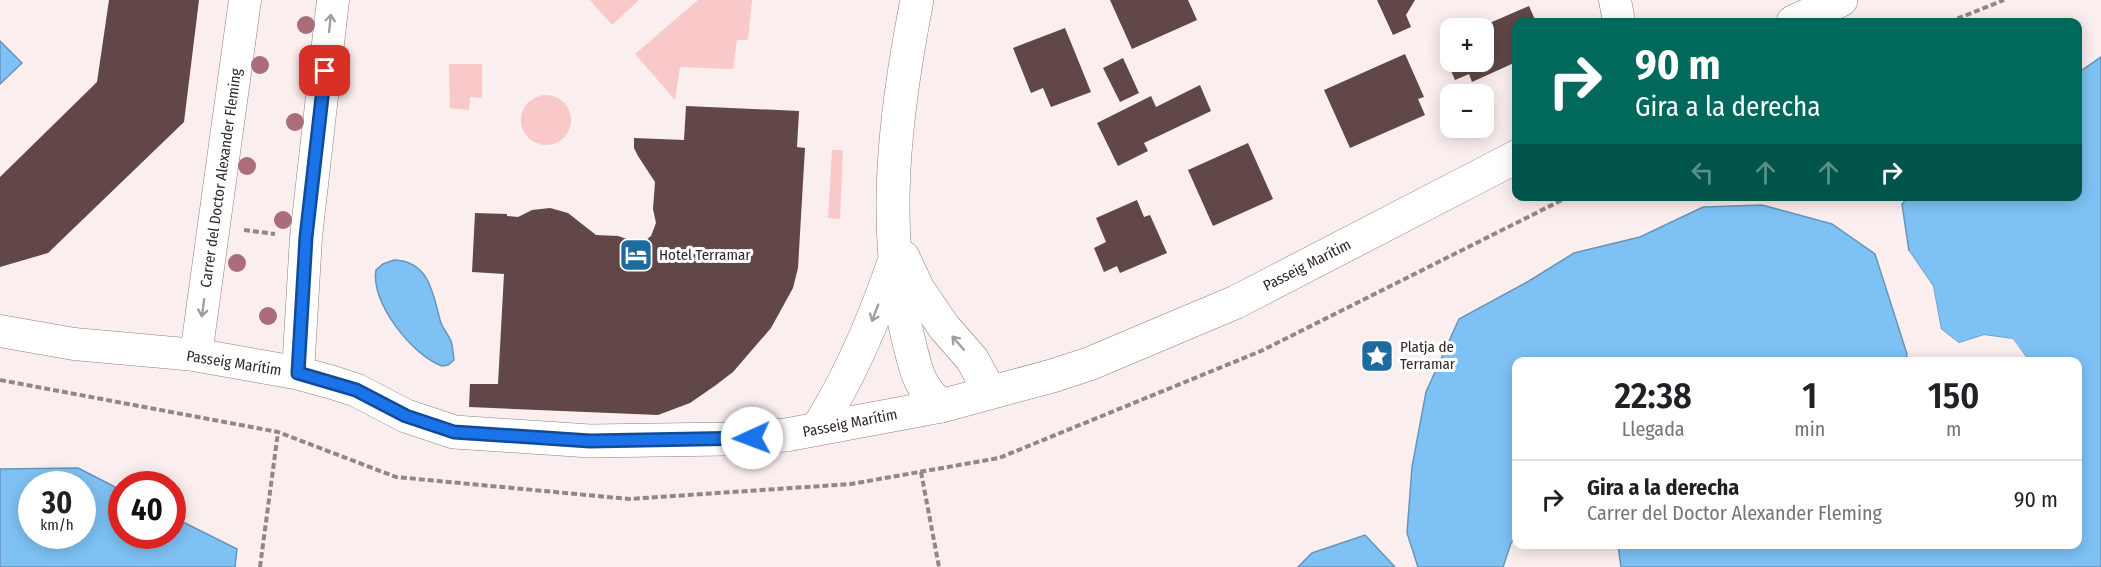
<!DOCTYPE html>
<html lang="es">
<meta charset="utf-8">
<style>
body{margin:0;font-family:"Fira Sans Condensed",sans-serif;background:#f2f2f2;color:#202124;height:100vh;display:flex;flex-direction:column;font-size:22px;white-space:nowrap}
*{box-sizing:border-box;margin:0}
p{font-size:20px;color:#757577}
.icon{flex:none;width:33px;height:33px;fill:none;stroke:currentColor;stroke-width:2;stroke-linecap:round;stroke-linejoin:round}
.map{position:relative;flex:1;overflow:hidden}
.sheet{position:absolute;left:1512px;top:357px;width:570px;height:192px;display:flex;flex-direction:column;background:#fff;border-radius:12px;box-shadow:0 3px 15px #0003}
.sheet>*{flex:none}
.guide{position:absolute;left:1512px;top:18px;width:570px;height:183px;border-radius:12px;box-shadow:0 3px 15px #0003;background:#00695c;color:#fff;overflow:hidden}
.fabs{position:absolute;left:1440px;top:18px;display:grid;gap:12px}
.fabs a{display:grid;place-items:center;width:54px;height:54px;border-radius:12px;background:#fff;box-shadow:0 3px 15px #0003;font-size:30px}
.speed{position:absolute;left:18px;top:471px;display:flex;gap:12px;font-size:30px;font-weight:700;text-align:center}
.speed>*{display:grid;place-content:center;width:78px;height:78px;border-radius:50%;background:#fff;box-shadow:0 3px 15px #0003;line-height:1}
.speed small{font-size:15px;font-weight:400}
.speed .limit{border:9px solid #d22;background:#fff;color:#111}
.pin{position:absolute;display:grid;place-items:center;width:51px;height:51px;color:#fff;margin:-26px;border-radius:12px;box-shadow:0 3px 9px #0006}
.me{position:absolute;width:66px;margin:-33px;rotate:268deg;stroke-linejoin:round;filter:drop-shadow(0 0 4px #0008)}
.turn{display:flex;align-items:center;gap:21px;height:126px;padding:0 24px;font-size:27px}
.turn .icon{width:78px;height:78px;stroke-width:2.5}
.turn b{display:block;font-size:42px;line-height:51px}
.lanes{display:flex;align-items:center;height:57px;padding:0 24px;background:#0003;justify-content:center;gap:30px;direction:ltr}
.lanes .off{opacity:.35}
.eta{display:flex;justify-content:space-evenly;align-items:center;height:102px;text-align:center}
.eta b{font-size:36px;font-weight:600;line-height:42px}
ul{padding:0;list-style:none}
li{display:flex;align-items:center;gap:18px;height:78px;padding:0 24px;border-top:2px solid #e0e0e0}
li div{flex:1}
li b{display:block;font-size:22px}
li em{font-style:normal}
.map>svg:first-child{display:block}
</style>
<div class="map">
<svg width="2101" height="567" viewBox="0 0 2101 567">
<rect width="100%" height="100%" fill="#fbeeee"/>
<g fill="#f9c8c9">
<path d="M590,0H639L612,25Z"/>
<path d="M698,0H752L748,40H737L733,69L680,67L675,100L635,54Z"/>
<path d="M449,64H482V98L470,97L469,110L450,108Z"/>
<circle cx="546" cy="120" r="25"/>
<path d="M832,150H843L840,219L828,218Z"/>
</g>
<g fill="#7ec2f5" stroke="#6894b8" stroke-width="1.5" fill-rule="evenodd">
<path d="M0,41L22,63L0,84Z"/>
<path d="M2101,57V567H1621L1618,545L2078,544V362L2029,361L2012,339L1984,335L1959,343L1941,329L1933,286L1909,251L1902,204L1909,196H2078V73Z"/>
<path d="M1762,205L1832,224L1875,254L1907,354L1906,361L1516,362V537L1511,543L1503,567H1418L1407,533L1412,467L1426,392L1459,319L1529,281L1574,253L1640,237L1703,207Z"/>
<path d="M394,260C429,261 433,293 440,320C442,328 448,334 451,341C453,347 453,354 454,360L448,365L442,366C412,355 370,302 376,270L383,264Z"/>
<path d="M78,468L121,490L122,536H172L173,517L237,549L235,567H0V469ZM32,484H82V536H32Z"/>
<path d="M1365,535L1395,567H1298L1312,553Z"/>
</g>
<path fill="#fbeeee" d="M1909,251L1933,286L1941,329L1959,343L1984,335L2013,339L2029,361L2026,362L2011,342L1984,338L1959,346L1939,331L1930,288L1906,252Z"/>
<g fill="#614747">
<path d="M109,0H199L184,122L48,253L0,267V177L97,82Z"/>
<path d="M1110,0H1188L1197,20L1132,49Z"/>
<path d="M1377,0H1415L1406,15L1411,27L1393,35Z"/>
<path d="M1529,6L1536,22H1516V62L1472,82L1469,74L1455,80L1440,45L1450,41V62H1484V28H1478Z"/>
<path d="M1065,28L1091,92L1051,107L1043,88L1031,93L1013,48Z"/>
<path d="M1405,54L1424,97L1418,99L1425,115L1350,148L1324,90Z"/>
<path d="M1123,58L1139,93L1120,102L1103,68Z"/>
<path d="M1200,85L1211,111L1144,143L1148,151L1118,166L1097,123L1151,96L1156,107Z"/>
<path d="M686,106L799,111L797,147L805,148L798,268L793,288L771,328L733,372L716,385L690,403L658,415L469,407L470,384H498L504,274L472,272L475,213L507,214V216L518,217L532,210L550,208L568,213L596,235L618,236L633,241L646,240L651,236L656,223L653,209L655,182L638,156L634,148V138L684,140Z"/>
<path d="M1248,143L1273,199L1213,226L1188,170Z"/>
<path d="M1137,200L1144,217L1150,215L1167,253L1120,273L1117,266L1104,272L1094,248L1106,242L1096,218Z"/>
</g>
<g fill="none" stroke-linecap="round" stroke-linejoin="round">
<g stroke="#987b7c" stroke-width="33">
<g id="street">
<path d="M1615,0L1619,22"/>
<path d="M0,331L74,344L196,355L245,0"/>
<path d="M298,373L306,237L333,0"/>
</g>
</g>
<g stroke="#987b7c" stroke-width="34">
<g id="secondary">
<path d="M917,0C895,112 880,230 909,342C916,370 918,386 941,406"/>
<path d="M1793,22L1841,0"/>
<path d="M903,257L918,289L944,327L972,359L990,392"/>
<path d="M196,355L298,373L331,382L356,390L406,416L454,432L590,441L725,439L786,435L941,406L1052,376L1089,364L1236,302L1516,157"/>
<path d="M817,429C850,377 873,323 893,265"/>
</g>
</g>
<g stroke="#938687" stroke-width="4" stroke-dasharray="6 3" stroke-linecap="butt">
<path d="M1949,22L2004,0"/>
<path d="M244,230L275,234"/>
<path d="M0,380L278,432L396,477L629,499L851,484L999,458L1261,351L1570,196"/>
<path d="M921,472L939,567"/>
<path d="M260,567L278,432"/>
</g>
<use href="#street" stroke="#fff" stroke-width="32"/>
<use href="#secondary" stroke="#fff" stroke-width="33"/>
</g>
<g fill="#ab6d7a">
<circle cx="306" cy="25" r="9"/>
<circle cx="260" cy="65" r="9"/>
<circle cx="295" cy="122" r="9"/>
<circle cx="247" cy="166" r="9"/>
<circle cx="283" cy="220" r="9"/>
<circle cx="237" cy="263" r="9"/>
<circle cx="268" cy="316" r="9"/>
</g>
<defs><path id="oneway-shaft" d="M-6 0H5M1.5-3L5.5 0L1.5 3" fill="none" stroke-width="1.6" stroke-linecap="round" stroke-linejoin="round" transform="scale(1.5)"/></defs>
<g stroke="#a39e9e">
<use href="#oneway-shaft" transform="translate(330 23) rotate(-84)"/>
<use href="#oneway-shaft" transform="translate(203 308) rotate(98)"/>
<use href="#oneway-shaft" transform="translate(875 313) rotate(111)"/>
<use href="#oneway-shaft" transform="translate(958 343) rotate(-131)"/>
</g>
<g fill="none" stroke-linecap="round" stroke-linejoin="round">
<g stroke="#114b97" stroke-width="15">
<path id="route" d="M325,71L306,237L298,373L356,390L406,416L454,432L590,441L752,438"/>
</g>
<use href="#route" stroke="#1a73e8" stroke-width="10"/>
</g>
<defs>
<g id="hotel-square" transform="scale(1.725)"><rect x="-9" y="-9" width="18" height="18" rx="4" fill="#1e6c9f" stroke="#fff"/><path d="M-6-4.5h1.5V1H6V5H4.5V3h-9V5H-6ZM-4 0a1.8 1.8 0 1 1 3.6 0ZM.5 0V-2.5h3Q6-2.5 6 0Z" fill="#fff"/></g>
<g id="sight-square" transform="scale(1.725)"><rect x="-9" y="-9" width="18" height="18" rx="4" fill="#1e6c9f" stroke="#fff"/><path d="M0-6L1.8-2.2L6-1.7L2.9 1.2L3.7 5.4L0 3.3L-3.7 5.4L-2.9 1.2L-6-1.7L-1.8-2.2Z" fill="#fff"/></g>
</defs>
<g fill-rule="evenodd">
<use href="#hotel-square" x="636" y="255"/>
<use href="#sight-square" x="1377" y="356"/>
</g>
<g text-anchor="middle" stroke-width="6" stroke-linejoin="round" paint-order="stroke">
<g font-size="15" fill="#332728" stroke="#fff">
<text transform="translate(221 178) rotate(-82)" y="5">Carrer del Doctor Alexander Fleming</text>
<text transform="translate(1307 265) rotate(-27)" y="5">Passeig Marítim</text>
<text transform="translate(234 363) rotate(9)" y="5">Passeig Marítim</text>
<text transform="translate(850 423) rotate(-11)" y="5">Passeig Marítim</text>
</g>
<g font-size="15" fill="#332728" stroke="#fff" text-anchor="start">
<text x="659" y="260">Hotel Terramar</text>
<text x="1400" y="352">Platja de<tspan x="1400" dy="17">Terramar</tspan></text>
</g>
</g>
</svg>
<div class="fabs">
<a>+</a>
<a>−</a>
</div>
<div class="speed"><div>30<small>km/h</small></div><div class="limit">40</div></div>
<div class="pin" style="left:325px;top:71px;background:#d93025"><svg class="icon" aria-label="arrive" viewBox="0 0 24 24"><path d="M6 21V4h12l-3 4 3 4H6"/></svg></div>
<svg class="me" style="left:752px;top:438px" viewBox="-20 -20 40 40"><circle r="19" fill="#fff"/><path d="M0-13L10 11 0 6-10 11z" fill="#1a73e8"/></svg>
<div class="guide">
<div class="turn"><svg class="icon" aria-label="right" viewBox="0 0 24 24"><path d="M7 20v-9h11M14 6l5 5-5 5"/></svg><div><b>90 m</b>Gira a la derecha</div></div>
<div class="lanes"><svg class="icon off" aria-label="left" viewBox="0 0 24 24"><path d="M17 20v-9H6M10 6l-5 5 5 5"/></svg><svg class="icon off" aria-label="ahead" viewBox="0 0 24 24"><path d="M12 20V5M6 11l6-6 6 6"/></svg><svg class="icon off" aria-label="ahead" viewBox="0 0 24 24"><path d="M12 20V5M6 11l6-6 6 6"/></svg><svg class="icon" aria-label="right" viewBox="0 0 24 24"><path d="M7 20v-9h11M14 6l5 5-5 5"/></svg></div>
</div>
<section class="sheet">
<div class="eta">
<div><b>22:38</b><p>Llegada</p></div>
<div><b>1</b><p>min</p></div>
<div><b>150</b><p>m</p></div>
</div>
<ul>
<li><svg class="icon" aria-label="right" viewBox="0 0 24 24"><path d="M7 20v-9h11M14 6l5 5-5 5"/></svg><div><b>Gira a la derecha</b><p>Carrer del Doctor Alexander Fleming</p></div><em>90 m</em></li>
</ul>
</section>
</div>
